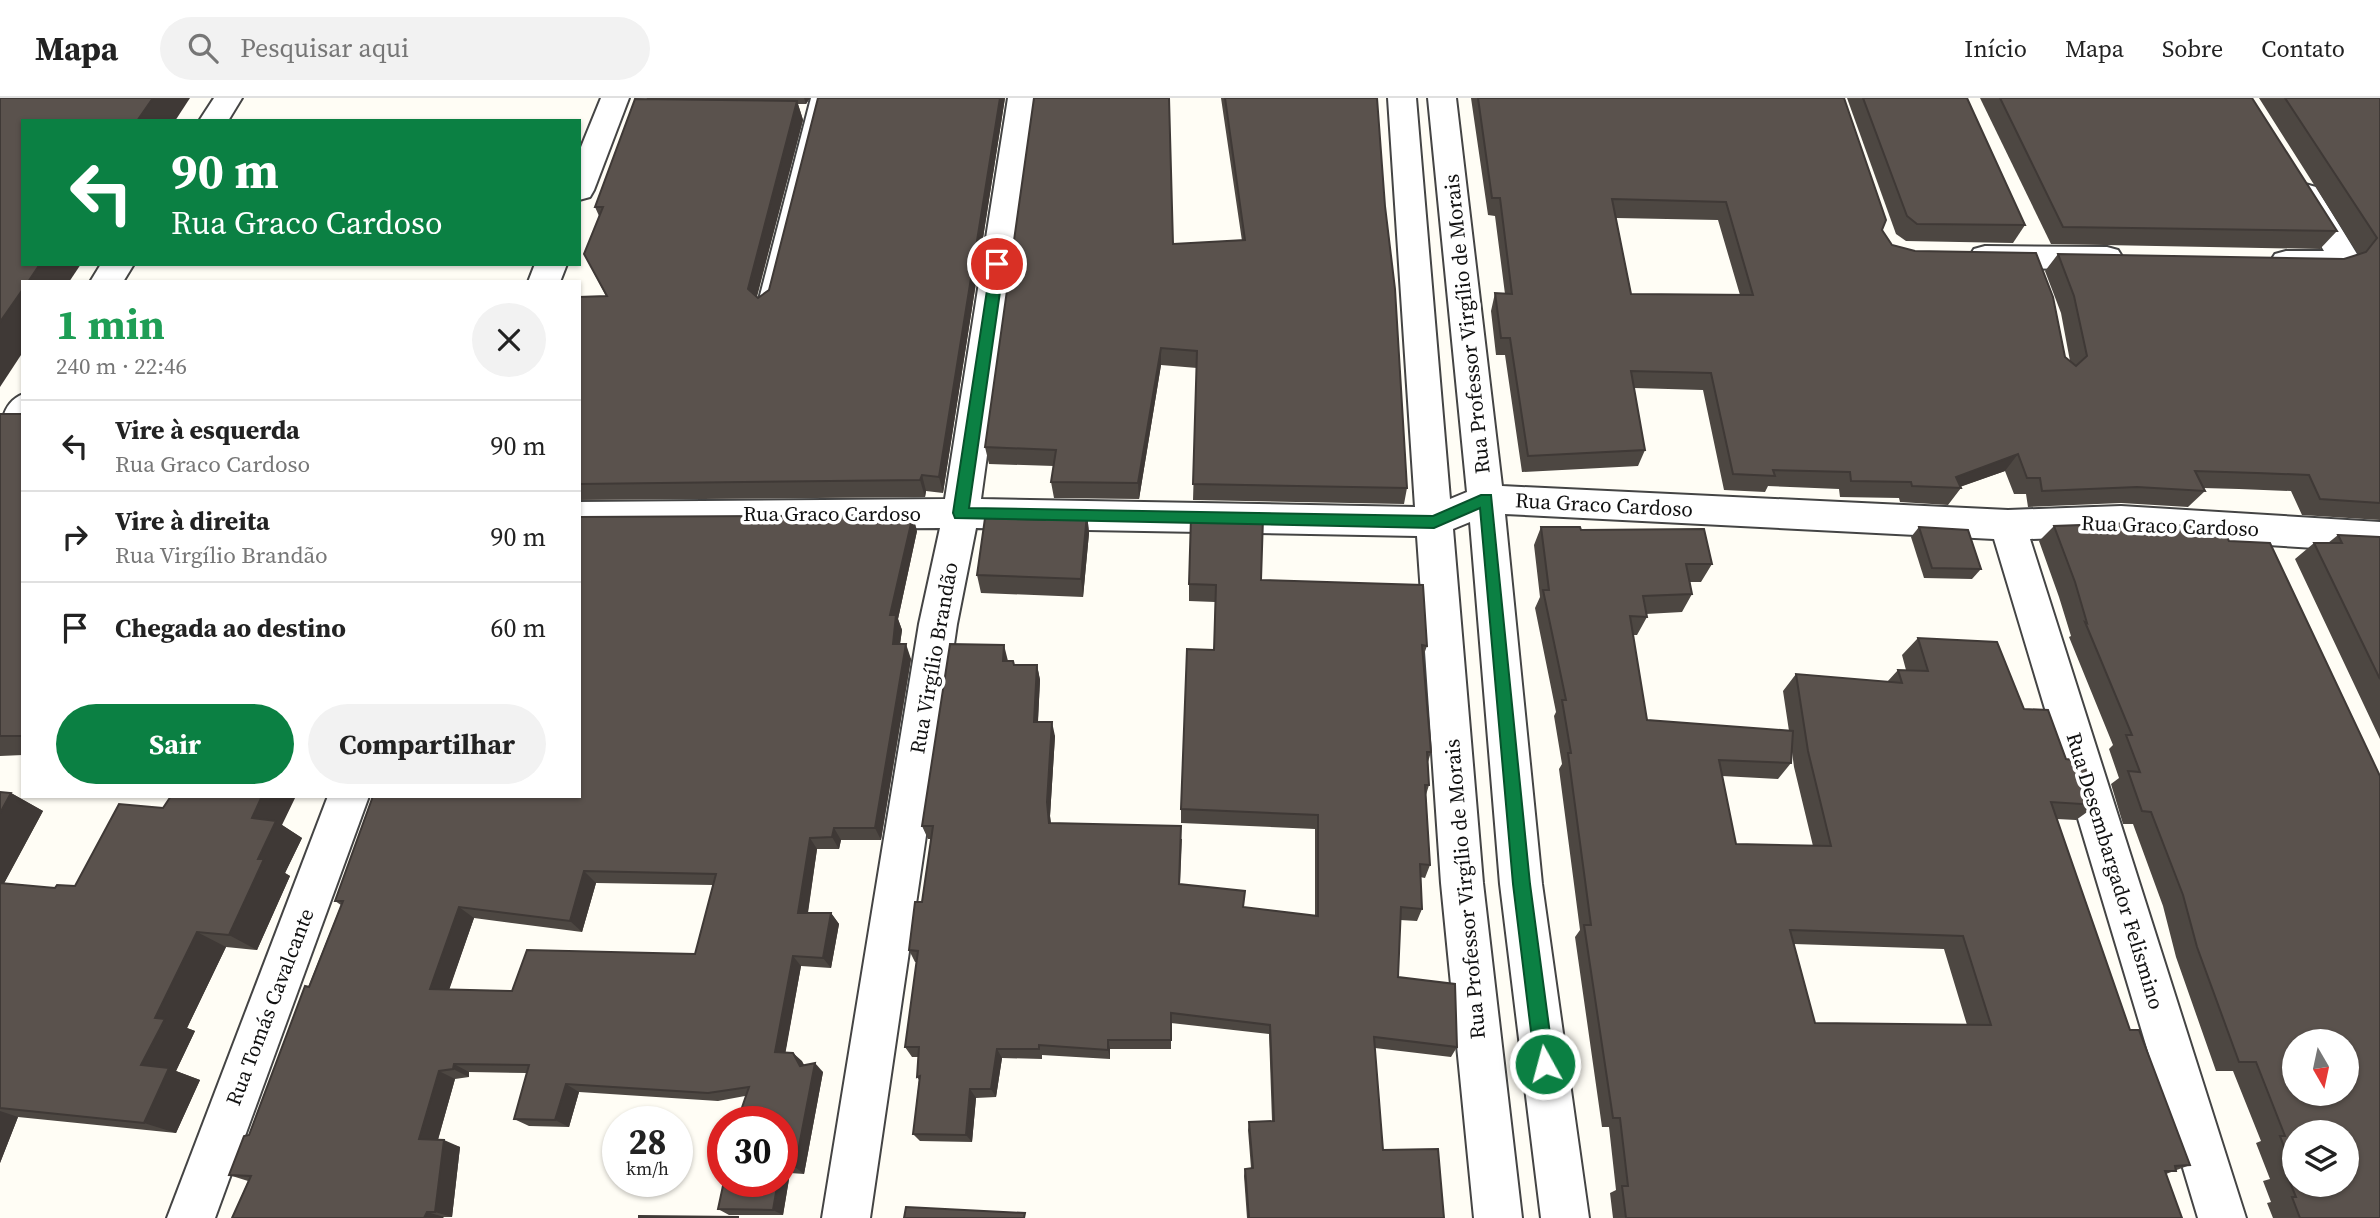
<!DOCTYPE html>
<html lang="pt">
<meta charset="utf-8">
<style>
body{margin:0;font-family:"Source Serif 4",serif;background:#f2f2f2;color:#222;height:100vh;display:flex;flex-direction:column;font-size:26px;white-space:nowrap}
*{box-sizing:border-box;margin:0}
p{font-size:23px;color:#767676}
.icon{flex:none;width:38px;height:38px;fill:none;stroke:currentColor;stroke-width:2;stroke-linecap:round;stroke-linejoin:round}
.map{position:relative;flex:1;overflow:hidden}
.side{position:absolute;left:21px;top:182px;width:560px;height:518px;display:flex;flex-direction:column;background:#fff;border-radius:0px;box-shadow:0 2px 5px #0004}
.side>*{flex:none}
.top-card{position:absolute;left:21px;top:21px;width:560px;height:147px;border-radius:0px;box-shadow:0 2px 5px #0004;background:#0b8043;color:#fff;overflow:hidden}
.needle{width:46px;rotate:171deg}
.controls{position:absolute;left:2282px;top:931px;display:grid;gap:14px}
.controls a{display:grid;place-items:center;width:77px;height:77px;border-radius:50%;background:#fff;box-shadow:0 2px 5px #0004;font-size:35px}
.speed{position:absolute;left:602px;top:1008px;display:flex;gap:14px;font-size:35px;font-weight:700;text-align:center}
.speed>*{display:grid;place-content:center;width:91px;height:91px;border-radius:50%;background:#fff;box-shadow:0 2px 5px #0004;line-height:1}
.speed small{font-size:18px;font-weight:400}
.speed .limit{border:10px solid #d22;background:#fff;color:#111}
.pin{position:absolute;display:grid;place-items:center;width:60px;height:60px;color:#fff;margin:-30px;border:4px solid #fff;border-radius:50%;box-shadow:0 2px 7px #0007}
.me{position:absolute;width:77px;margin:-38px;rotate:353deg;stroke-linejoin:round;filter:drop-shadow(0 0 5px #0008)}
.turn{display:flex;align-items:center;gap:24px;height:147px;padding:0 35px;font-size:32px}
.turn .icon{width:91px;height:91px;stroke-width:2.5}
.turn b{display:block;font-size:49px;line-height:60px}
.round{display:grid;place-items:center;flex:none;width:74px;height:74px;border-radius:37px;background:#f2f2f2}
.head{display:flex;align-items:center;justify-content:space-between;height:119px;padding:0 35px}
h1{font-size:42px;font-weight:700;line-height:52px;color:#1e9e55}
.button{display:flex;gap:14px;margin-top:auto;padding:14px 35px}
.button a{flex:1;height:80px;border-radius:42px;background:#0b8043;color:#fff;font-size:28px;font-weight:700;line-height:80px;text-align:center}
.button a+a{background:#f2f2f2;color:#222}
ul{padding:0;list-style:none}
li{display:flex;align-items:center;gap:21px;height:91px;padding:0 35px;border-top:2px solid #e0e0e0}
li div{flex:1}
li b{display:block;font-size:26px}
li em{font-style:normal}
header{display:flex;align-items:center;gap:42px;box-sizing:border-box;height:98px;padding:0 35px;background:#fff;border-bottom:2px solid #e0e0e0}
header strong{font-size:33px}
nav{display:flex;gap:38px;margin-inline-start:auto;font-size:24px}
.search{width:490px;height:63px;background:#f2f2f2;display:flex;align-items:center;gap:18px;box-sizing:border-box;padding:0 24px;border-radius:38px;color:#767676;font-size:26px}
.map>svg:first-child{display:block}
</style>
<header>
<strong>Mapa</strong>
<div class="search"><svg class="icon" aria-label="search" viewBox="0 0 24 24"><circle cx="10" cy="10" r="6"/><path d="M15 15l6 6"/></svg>Pesquisar aqui</div>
<nav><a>Início</a><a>Mapa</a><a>Sobre</a><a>Contato</a></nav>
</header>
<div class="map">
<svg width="2380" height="1120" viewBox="0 0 2380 1120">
<rect width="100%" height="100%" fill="#fffdf5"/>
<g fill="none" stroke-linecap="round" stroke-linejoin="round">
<g stroke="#444" stroke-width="4">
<path id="service" d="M811,0H825L773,209L765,215L757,209Z"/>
</g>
<g stroke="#444" stroke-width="4">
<g id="minor">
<path d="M214,0H242L228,23H199Z"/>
<path d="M601,0H629L594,92L590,99L579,102V54Z"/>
<path d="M1008,0H1036L981,401L1415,409L1388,0H1416L1450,401L1467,394L1428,0H1456L1502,388L2008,412L2121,408L2380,424V454L2121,438L2030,441L2246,1120H2198L1994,441L1505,416L1542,786L1589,1120H1541L1500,786L1470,424L1453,431L1483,785L1522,1120H1474L1441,785L1417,438L976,430L957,526L870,1120H822L919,526L940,430L579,432V404L945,401Z"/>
<path d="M2305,86L2316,89L2357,156C2341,183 2301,179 2275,172L2270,164L2275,156L2286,153H2324L2290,96L2294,89Z"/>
<path d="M1985,148L2107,149L2118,152L2123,160L2118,168L2107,171L1985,170L1974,167L1969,159L1974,151Z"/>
<path d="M101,166H134L123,184H90Z"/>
<path d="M535,166H567L560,184H528Z"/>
<path d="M23,296C23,322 29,347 0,356C0,331 0,305 23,296Z"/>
<path d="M328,698H369L215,1120H167Z"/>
</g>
</g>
<use href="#service" fill="#fff" fill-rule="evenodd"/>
<use href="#minor" fill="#fff" fill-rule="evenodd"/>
</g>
<g fill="#4d4742" fill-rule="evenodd">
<path d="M647,0H810L806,6H798L803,22L757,199L758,200L1005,0L943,395L926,393L925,399L579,402V199L606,198L584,156L599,118L595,109Z"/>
<path d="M1221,0H1377L1385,108L1407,390L1404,406L1193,402L1197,270L1161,267L1139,401L1054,400L1051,384L1054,368L989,366L985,349L1173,146L1242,143Z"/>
<path d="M1471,0H1844L1882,132L1892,147L2070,263L2061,215L2045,173L2058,156L2344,161L2358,156L2259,0H2380V422L2302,417L2291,393L2239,391L2203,390L2205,393L2188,409L2121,405L2028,409L2026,396H2014L2005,373L1960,389L1961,390L1948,407L1900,404L1899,400L1840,399L1839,391L1768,388L1765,394L1724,392L1703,292L1634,290L1645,352L1638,368L1522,374L1505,257H1496L1491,213L1495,195L1505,196L1495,118L1488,117ZM1616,120L1718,122L1740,197L1631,196Z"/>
<path d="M1847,0H1967L2025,127L2013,145L1906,143L1896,136Z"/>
<path d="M1980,0H2252L2337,133L2320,151L2051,146Z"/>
<path d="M0,316H23V657L0,658Z"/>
<path d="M1087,416L1089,435L1083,499L981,495L977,477L1045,422Z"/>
<path d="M2054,428L2229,443L2380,1120H2273L2267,1105L2271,1104L2263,1083L2270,1081L2256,1045L2261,1043L2233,973H2216L2176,859L2163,808L2133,726H2123L2111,686L2119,680L2109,651L2113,647L2069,539L2071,538L2059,499L2039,443Z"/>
<path d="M1541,429L1581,432L1712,466L1701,484H1690L1692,496L1682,514L1646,516L1647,519L1637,537H1633L1647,622L1789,633L1783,593L1796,576L1887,584L1898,572H1906L1902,557L1918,540L2024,611L2066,661L2097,707L2076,722L2057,721L2130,932L2190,1067L2166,1076L2182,1120H1613L1610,1095L1616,1092L1609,1029H1602L1575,839L1580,832L1559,671L1562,666L1554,618L1556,614L1535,510L1540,499L1534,447ZM1792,654L1794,669L1813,748L1736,746L1722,678L1778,681L1791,665ZM1794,846L1944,851L1967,927L1815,925Z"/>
<path d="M1919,429L1981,471L1972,481L1924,480L1911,439Z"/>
<path d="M917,433L898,521L902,532L900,546L911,561L881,742H841L839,751H817L808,815H831L839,826L831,870L801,868L785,955H793L804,967L823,974L804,1076L790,1075L783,1117H729L718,1111L782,1083V1024L745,998L718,1003L579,994L569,1029L529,1028L514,1021L527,975L469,974V979L455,981L438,1042L460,1049L452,1119L232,1120L248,1083L229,1077L249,1037L341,807L335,803ZM596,785L713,787L695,856L512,893L449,891L474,820L582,834Z"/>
<path d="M2338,437L2380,439V641L2295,461L2314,445H2328Z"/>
<path d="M1261,482L1427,548L1423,559L1431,654L1428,664L1429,687L1426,697L1430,767L1425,780L1420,779L1422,811L1417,823L1400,822L1398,879L1457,949L1451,959L1375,950L1383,1052L1444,1120H1247L1244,1078L1245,1071L1251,1070L1248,1032L1249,1024L1272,1023L1269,936L1171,925V951H1110V961L1042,957V961L1002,960L996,999L976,1000L972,1044L920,1043L913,1036L919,982L917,979L918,959H912L905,949L917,864H915L909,852L922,804L931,741H928L922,728L1014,567H1037L1040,582L1038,624L1055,638L1050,718L1051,725L1182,741L1180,786L1243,809L1315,818V731L1181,725V711L1214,552L1215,504L1189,503V486Z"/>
<path d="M0,694L11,695L43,713L4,785L55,790L75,788L282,727L302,740L285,775L290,778L257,852L226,849L187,930L195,933L176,973L200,982L176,1035L18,1019L0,1065Z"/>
</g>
<g fill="#3f3936">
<path d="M153,0H190L175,23H137Z"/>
<path d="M804,0H810L806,6Z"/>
<path d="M1000,0H1005L943,395L939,379Z"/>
<path d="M797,3L803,22L754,208L748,191Z"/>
<path d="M40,166H81L69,184H28Z"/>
<path d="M23,191V254L0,289V224Z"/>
<path d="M1161,250V267L1139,401L1138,385Z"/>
<path d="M2018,356L2005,373L1956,390V379Z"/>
<path d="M922,377L926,393L925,399L920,382Z"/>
<path d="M1087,416L1089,435L1083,499L1081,481Z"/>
<path d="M913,417L917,433L898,521L902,532L898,560L893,546L890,517Z"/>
<path d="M906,546L911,561L881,742L875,730Z"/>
<path d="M1004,547L1008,563H1003Z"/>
<path d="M1037,567L1040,582L1037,639L1034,624Z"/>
<path d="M1052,624L1055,638L1050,718L1052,738L1049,725L1047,704Z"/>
<path d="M11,695L43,713L0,793V715Z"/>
<path d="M262,698H296L282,727L302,740L285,775L290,778L257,852L229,837L258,761L252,720Z"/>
<path d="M834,730L841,742L839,751L832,739Z"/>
<path d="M810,740L817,751L806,826L798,815Z"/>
<path d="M584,773L596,785L582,834L570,823Z"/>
<path d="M459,809L474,820L446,901L430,891Z"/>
<path d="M831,815L839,826L831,870L823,860Z"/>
<path d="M197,834L226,849L187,930L195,933L176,973L200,982L176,1035L144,1025L141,967L155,920Z"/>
<path d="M793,858L801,868L784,963L775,954Z"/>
<path d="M1108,942L1110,951V961L1108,952Z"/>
<path d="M997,951L1002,960L996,999L991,991Z"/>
<path d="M793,955L802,963L809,976L800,968Z"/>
<path d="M815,965L823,974L804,1076L795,1069Z"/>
<path d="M454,966L469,974V979L453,971Z"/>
<path d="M439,973L455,981L436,1048L419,1041Z"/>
<path d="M566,986L579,994L569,1029L555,1022Z"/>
<path d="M970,991L976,1000L972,1044L966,1037Z"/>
<path d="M0,1013L18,1019L0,1065Z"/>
<path d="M444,1042L460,1049L452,1119L435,1114Z"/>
<path d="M782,1070L790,1075L783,1117L773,1112L778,1083H782Z"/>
<path d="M427,1114L444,1119L443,1120H424Z"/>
</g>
<g fill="#5a524d" stroke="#3f3936" stroke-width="2" fill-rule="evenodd">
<path d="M0,0H153L137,23H23V166H40L28,184H23V191L0,224Z"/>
<path d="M818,0H1000L939,379L922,377L920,382L579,386V199L607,198L584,156L603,109H595L635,1L797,3L748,191L758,200L769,192Z"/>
<path d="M1034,0H1169L1173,146L1245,142L1225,0H1377L1385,108L1395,191L1407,390L1193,386L1197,253L1161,250L1138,385L1051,384L1056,352L985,349Z"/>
<path d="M1478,0H1844L1886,122L1882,132L1892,147L1915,153L2036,155L2053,199L2065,259L2076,268L2087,258L2074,198L2058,156L2344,161L2366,154L2377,140L2285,0H2380V405L2320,401L2309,377L2257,375L2195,373L2205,393L2137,389L2042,393L2040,380H2027L2018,356L1956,379L1961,390L1912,388L1911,384L1851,383L1850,374L1773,372L1775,378L1733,376L1711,275L1631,273L1645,352L1528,358L1510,240H1501L1495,195L1512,196L1500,100H1492ZM1612,101L1726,104L1753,197L1631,196Z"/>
<path d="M1863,0H1967L2025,127L1917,126L1907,118Z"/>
<path d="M2000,0H2252L2337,133L2063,129Z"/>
<rect x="0" y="316" width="23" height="322"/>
<path d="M1046,416H1087L1081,481L977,477L985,420L1045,422Z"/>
<path d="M913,417L890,517H896L893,546H906L875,730H834L832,739L810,740L798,815H831L823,860L793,858L775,954L793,955L800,968L815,965L795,1069H782V1024H737L749,989L708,995L566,986L555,1022L514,1021L529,967L454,966L453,971L439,973L419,1041L444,1042L435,1114H427L424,1120H232L251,1078L229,1077L244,1038L249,1037L305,888L309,889L343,803H335L373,698H579V419ZM584,773L716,776L695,856L527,852L512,893L430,891L459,809L570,823Z"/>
<path d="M1191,419L1263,420L1261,482L1423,487L1427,548L1422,547L1431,654H1427L1429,687H1425L1430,767L1420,766L1422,811L1401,809L1398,879L1455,886L1457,949L1374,939L1383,1052L1438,1051L1444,1120H1249L1245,1071L1253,1070L1249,1024L1274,1023L1270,927L1171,915V942H1108V952L1039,947V951H997L991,991H970L966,1037L913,1036L920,978L917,979L919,949H905L918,853L909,852L915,804H922L933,728H922L950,546L1004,547L1003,563H1013L1014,567H1037L1034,624H1052L1047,704L1049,725L1181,728L1179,786L1245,793L1243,809L1318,818V717L1181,711L1187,551L1214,552L1216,487L1189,486Z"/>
<path d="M2137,425L2222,430L2229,443L2270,445L2380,678V1120H2300L2292,1099H2296L2287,1077H2294V1087H2347V1034H2294V1075L2280,1038H2285L2256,964H2239L2197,849L2183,797L2151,714L2142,713L2128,673L2140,674L2126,637H2132L2085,524L2087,525L2075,484L2054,428ZM2294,943H2347V996H2294Z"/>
<path d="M1541,429H1580L1581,432L1704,431L1712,466H1686L1692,496L1643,498L1647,519L1630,518L1647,622L1793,633L1791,665L1719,662L1736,746L1831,748L1808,653L1796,576L1902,585L1898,572L1928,573L1918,540L1997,544L2024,611L2048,612L2066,661L2083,663L2097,707L2051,704L2130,932H2139L2190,1067L2175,1068L2176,1073H2165L2182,1120H1626L1622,1088H1628L1620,1020H1613L1584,827H1591L1568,655H1571L1562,602H1566L1543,492H1549ZM1790,832L1963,838L1991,927L1815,925Z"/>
<path d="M1919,429L1968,432L1981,471L1932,470Z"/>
<path d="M2338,437L2380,439V581L2314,445H2342Z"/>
<path d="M0,694L11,695L0,715Z"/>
<path d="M171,698H262L252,720L276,723L258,761H264L229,837L197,834L155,920L165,921L141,967L169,970L144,1025L0,1010V785L55,790L57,787L75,788L119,706L163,710Z"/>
<path d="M724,1083H778L773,1112L718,1111Z"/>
<path d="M906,1109L1025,1115L1024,1120H904Z"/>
<path d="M639,1118L738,1119V1120H639Z"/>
</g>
<path fill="#0b8043" stroke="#07532c" stroke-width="2" d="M997,162L1004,166L969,410L1433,418L1481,397H1491L1530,786L1554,966L1552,972L1545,975L1538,972L1535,966L1513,786L1480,410L1434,430L955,420L953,415L991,166Z"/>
<g text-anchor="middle" stroke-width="7" stroke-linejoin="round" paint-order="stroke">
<g font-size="21" fill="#111" stroke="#fff">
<text transform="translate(1467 226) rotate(-96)" y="7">Rua Professor Virgílio de Morais</text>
<text transform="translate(1604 407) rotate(3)" y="7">Rua Graco Cardoso</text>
<text x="832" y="423">Rua Graco Cardoso</text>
<text transform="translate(2170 428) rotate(2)" y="7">Rua Graco Cardoso</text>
<text transform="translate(934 560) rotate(-80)" y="7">Rua Virgílio Brandão</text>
<text transform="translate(2115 773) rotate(73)" y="7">Rua Desembargador Felismino</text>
<text transform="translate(1465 791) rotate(-95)" y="7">Rua Professor Virgílio de Morais</text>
<text transform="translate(270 909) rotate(-69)" y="7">Rua Tomás Cavalcante</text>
</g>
</g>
</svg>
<div class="controls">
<a><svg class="needle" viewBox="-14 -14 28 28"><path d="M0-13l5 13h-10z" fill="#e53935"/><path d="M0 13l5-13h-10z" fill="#767676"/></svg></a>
<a><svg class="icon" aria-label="layers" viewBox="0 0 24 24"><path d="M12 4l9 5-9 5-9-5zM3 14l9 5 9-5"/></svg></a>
</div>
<div class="speed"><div>28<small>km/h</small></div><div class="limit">30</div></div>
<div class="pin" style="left:997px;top:166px;background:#d93025"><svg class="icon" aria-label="arrive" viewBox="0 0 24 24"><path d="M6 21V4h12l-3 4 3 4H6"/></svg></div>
<svg class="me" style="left:1545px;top:966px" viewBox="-20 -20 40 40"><circle r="17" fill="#0b8043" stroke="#fff" stroke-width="3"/><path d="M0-11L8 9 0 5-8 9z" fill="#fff"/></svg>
<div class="top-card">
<div class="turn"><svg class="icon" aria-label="left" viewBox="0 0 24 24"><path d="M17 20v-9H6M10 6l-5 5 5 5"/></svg><div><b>90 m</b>Rua Graco Cardoso</div></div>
</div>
<section class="side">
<div class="head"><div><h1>1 min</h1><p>240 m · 22:46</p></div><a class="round"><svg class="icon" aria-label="close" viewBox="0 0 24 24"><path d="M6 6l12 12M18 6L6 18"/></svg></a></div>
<ul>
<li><svg class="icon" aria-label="left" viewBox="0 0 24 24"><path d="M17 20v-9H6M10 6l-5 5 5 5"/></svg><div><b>Vire à esquerda</b><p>Rua Graco Cardoso</p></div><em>90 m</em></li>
<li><svg class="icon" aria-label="right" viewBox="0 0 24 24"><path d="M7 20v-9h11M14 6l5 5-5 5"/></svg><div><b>Vire à direita</b><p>Rua Virgílio Brandão</p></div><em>90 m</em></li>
<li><svg class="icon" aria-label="arrive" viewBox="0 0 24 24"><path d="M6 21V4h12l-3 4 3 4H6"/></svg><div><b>Chegada ao destino</b></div><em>60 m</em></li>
</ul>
<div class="button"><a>Sair</a><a>Compartilhar</a></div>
</section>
</div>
